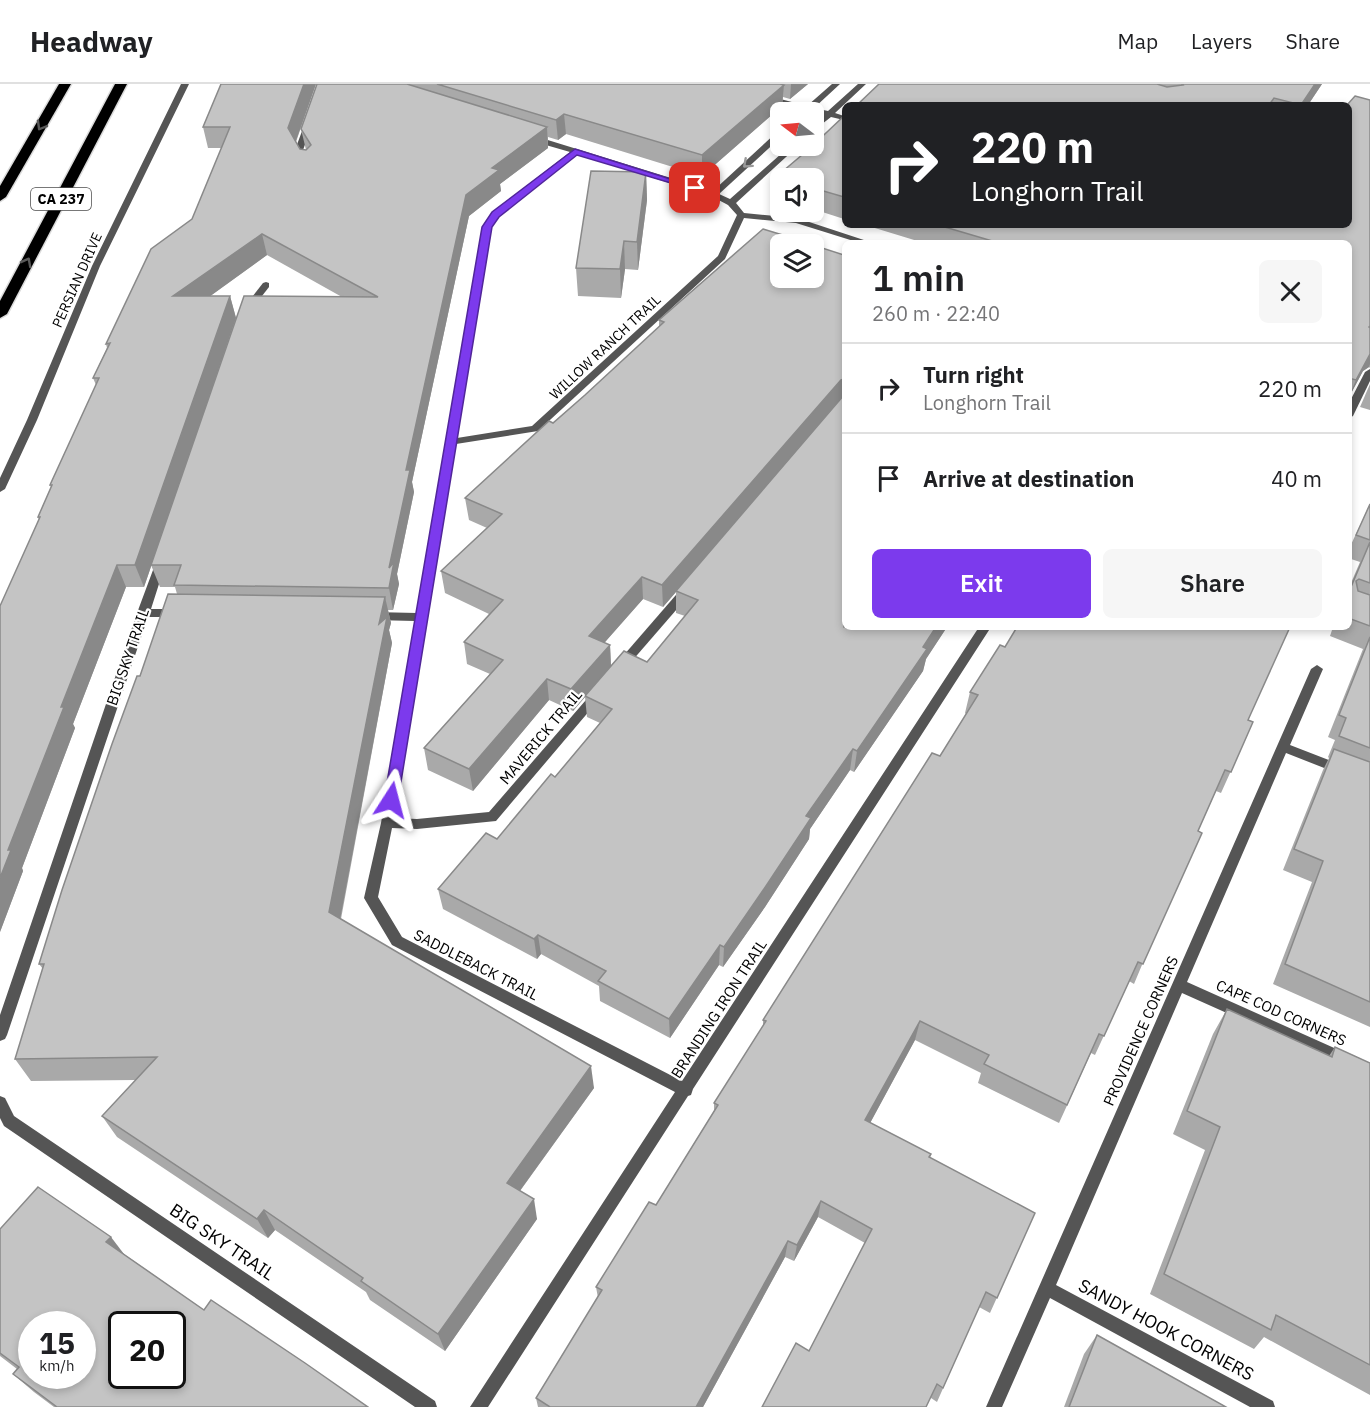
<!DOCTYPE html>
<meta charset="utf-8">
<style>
body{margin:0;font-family:"IBM Plex Sans",sans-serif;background:#f6f6f6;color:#202124;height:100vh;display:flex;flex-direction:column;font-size:22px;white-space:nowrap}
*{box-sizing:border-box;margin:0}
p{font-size:20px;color:#757577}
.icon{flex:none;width:33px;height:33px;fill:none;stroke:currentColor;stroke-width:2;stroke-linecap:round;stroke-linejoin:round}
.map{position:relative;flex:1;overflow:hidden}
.panel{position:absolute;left:842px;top:156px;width:510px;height:390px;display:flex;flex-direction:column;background:#fff;border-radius:9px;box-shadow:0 3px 9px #0003}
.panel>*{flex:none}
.guide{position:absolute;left:842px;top:18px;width:510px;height:126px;border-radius:9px;box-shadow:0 3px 9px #0003;background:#202124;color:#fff;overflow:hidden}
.needle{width:39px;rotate:286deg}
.buttons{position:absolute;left:770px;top:18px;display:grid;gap:12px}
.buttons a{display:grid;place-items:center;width:54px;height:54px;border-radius:9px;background:#fff;box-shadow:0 3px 9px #0003;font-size:30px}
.speed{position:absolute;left:18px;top:1227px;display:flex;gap:12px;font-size:30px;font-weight:700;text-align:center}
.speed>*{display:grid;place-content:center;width:78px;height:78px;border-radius:50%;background:#fff;box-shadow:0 3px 9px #0003;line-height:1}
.speed small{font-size:15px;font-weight:400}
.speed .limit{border:3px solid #111;border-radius:9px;background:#fff;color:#111}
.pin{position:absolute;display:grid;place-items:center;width:51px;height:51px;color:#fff;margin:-26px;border-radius:12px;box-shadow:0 3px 9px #0006}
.me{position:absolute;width:66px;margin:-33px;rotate:9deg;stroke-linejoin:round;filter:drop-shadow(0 0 4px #0008)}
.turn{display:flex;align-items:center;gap:21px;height:126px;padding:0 30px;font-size:27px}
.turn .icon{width:78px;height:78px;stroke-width:2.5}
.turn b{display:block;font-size:42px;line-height:51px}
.round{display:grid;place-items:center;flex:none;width:63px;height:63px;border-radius:9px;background:#f6f6f6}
.overview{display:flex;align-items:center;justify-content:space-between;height:102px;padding:0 30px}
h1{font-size:36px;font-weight:600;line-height:45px}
.button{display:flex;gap:12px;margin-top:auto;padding:12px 30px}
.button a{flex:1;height:69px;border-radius:9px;background:#7c3aed;color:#fff;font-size:24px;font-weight:600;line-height:69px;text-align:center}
.button a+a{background:#f6f6f6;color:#202124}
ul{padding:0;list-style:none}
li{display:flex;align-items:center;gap:18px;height:90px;padding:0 30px;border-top:2px solid #e0e0e0}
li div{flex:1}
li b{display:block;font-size:22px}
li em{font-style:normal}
header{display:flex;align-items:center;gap:36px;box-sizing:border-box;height:84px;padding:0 30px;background:#fff;border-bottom:2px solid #e0e0e0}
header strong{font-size:28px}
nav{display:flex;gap:33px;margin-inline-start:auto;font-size:21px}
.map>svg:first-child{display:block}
</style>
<header>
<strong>Headway</strong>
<nav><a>Map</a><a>Layers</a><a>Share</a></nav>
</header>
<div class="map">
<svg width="1370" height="1323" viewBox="0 0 1370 1323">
<rect width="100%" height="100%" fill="#fff"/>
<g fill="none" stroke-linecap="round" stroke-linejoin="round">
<g stroke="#dbdbdb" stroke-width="3">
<g id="motorway">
<path d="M59,0H71L6,113L0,117V102Z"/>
<path d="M115,0H127L7,230L0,234V217Z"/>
</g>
</g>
<g fill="#555" fill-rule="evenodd">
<path d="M832,0H840L814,24L828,27L858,0H866L835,29L844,32V36L831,33L813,47V41L824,31L810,27L803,28V25L765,14L769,12L807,22Z"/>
<path d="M305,39L312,41L303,66L310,77L306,79H303L295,66Z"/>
<path d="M777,48H780V54L719,110L730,115L790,62H798L736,119L744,129L797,134L873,159H860L796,139L744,134L725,175L538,347L456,360L394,734L417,735L489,728L592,609L596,608L602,612L496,737L417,745L392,744L378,813L402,853L682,997L979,543H991L693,1005L691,1011L688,1012L488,1323H470L675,1008L392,861L364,814L381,739L415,537L373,536L367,532L373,528L417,529L483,143L493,128L570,68L532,57V53H538L713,107ZM577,70L711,112L728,121L737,131L718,172L532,342L457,354L491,143L499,132Z"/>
<path d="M266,198L269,199V203L251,226H245V222L263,199Z"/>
<path d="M1370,285V297L1353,332L1348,335V321L1365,288Z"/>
<path d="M161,474L166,478L151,525H178L184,529L178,533H148L7,951L5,955L0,957V931L137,529L156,478Z"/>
<path d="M686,503L690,504L691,507L690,510L625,585H617L615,582L617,579L682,504Z"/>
<path d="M1317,581L1323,585L1290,661L1370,692V702L1286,669L1187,898L1370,980V993L1182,909L1056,1201L1273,1317L1275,1323H1250L1050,1214L1002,1323H986L1311,585Z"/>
<path d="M0,1012L5,1014L14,1032L435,1317L437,1323H415L4,1042L0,1034Z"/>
</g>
<path fill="#555" fill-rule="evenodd" d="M181,0H189L100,182L37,336L5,405L0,408V394L27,336L92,182Z"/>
<use href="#motorway" fill="#000" fill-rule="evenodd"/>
</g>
<g fill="#a9a9a9" fill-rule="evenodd">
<path d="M221,0H316L296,58L300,65L306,66L301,45L317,0H808L790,15L783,13L782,22L702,92L566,50L558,56L548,53V64L500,100L501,107L469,132L412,398L414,408L397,490L399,500L393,526H388L391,539L389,546L392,559L341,835L594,1004L520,1107L537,1135L445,1267L370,1216L366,1208L275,1146L268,1154L117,1053L102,1032L136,996L31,997L15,975L43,885L39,880L140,592L177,510L175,503H160L151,481L342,213L267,171L210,212H230L236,234L144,503H126L73,640L75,644L22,784L23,787L0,848L39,436L38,433L51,403L50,401L96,301L93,294L107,264L106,260L192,135L222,64H208L203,43Z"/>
<path d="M878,0H1322L1308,21H857L879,0Z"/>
<path d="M1370,16V284L1369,283L1363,287L1348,315V159H924L865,141H1348Z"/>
<path d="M844,32V135L813,125V94H780V115L775,114L776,93L809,65Z"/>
<path d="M646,88L647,116L638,186L625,185L621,214L578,212L576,184Z"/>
<path d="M844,171V543H947L926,575L923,587L854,688L850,686L810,745L809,755L765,823L723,883L719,881L670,954L600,917L599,902L541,870L537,875L443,825L438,805L497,755L555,693L600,639L587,633L585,613L573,627L549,616L473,707L428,686L424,664L490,590L467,580L464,558L489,530L445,509L441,487L487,444L469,436L465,414L585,311L659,243V236ZM676,508V529L685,532L647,578L611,582L610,561L604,559L643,515L663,523Z"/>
<path d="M1370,300V326L1360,323Z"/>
<path d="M1370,420V943L1273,900L1312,798L1283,786L1323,686L1329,674L1328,673L1335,656L1328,653L1363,565L1330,552L1333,543H1348V506L1360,478L1348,474V467Z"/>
<path d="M1005,563L1253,638L1221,709L1216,707L1198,747L1134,900L1129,897L1095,971L1091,969L1059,1039L978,999L981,989L915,956L870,1039L931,1070L930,1074L1035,1129L990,1229L979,1223L937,1318L931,1314L809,1267L865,1159L818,1133L794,1177L785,1173L703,1323H538L536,1314L598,1214L596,1203L656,1121L714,1027V1019L763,942V936L940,672L966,630L965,629L970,608Z"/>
<path d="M1227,925L1329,972L1335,963L1370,979V1311L1264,1253L1254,1265L1150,1210L1205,1066L1173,1050L1213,950Z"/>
<path d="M0,1145L124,1170L204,1226L368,1323H54L34,1308L13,1290L17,1285L0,1272Z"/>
<path d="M1097,1251L1226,1323H1064L1084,1270Z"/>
</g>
<g fill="#898989">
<path d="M304,0H316L293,65L288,44Z"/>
<path d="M791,0H808L790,15Z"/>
<path d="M1315,0H1322L1308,21H1301Z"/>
<path d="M784,1L782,22L702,92V71Z"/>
<path d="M564,30L566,50L558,56L556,36Z"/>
<path d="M547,43L548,64L500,100L501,107L469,132L412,398L414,408L397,490L399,500L393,526L389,504V484L406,386L466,111L492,84Z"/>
<path d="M646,88L647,116L638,186L637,158Z"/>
<path d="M262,150L267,171L180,234L173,212Z"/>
<path d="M624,157L625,185L621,214L620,185Z"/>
<path d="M230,212L236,234L144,503L135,481Z"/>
<path d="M1370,270V280L1369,283L1363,287L1348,315L1356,296Z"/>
<path d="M844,295V316L839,318L663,523L662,501L841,296Z"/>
<path d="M117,481L126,503L73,640L75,644L22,784L23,787L0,848V794L8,766L61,623Z"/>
<path d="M642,493L643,515L591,574L589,552Z"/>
<path d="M385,513L391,539L389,546L392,559L337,852L329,828L379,540Z"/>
<path d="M936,543H947L926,575L923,587L854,688L857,667Z"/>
<path d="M610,561L611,583L573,627L571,605Z"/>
<path d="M547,595L549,616L473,707L469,685Z"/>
<path d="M853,665L850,686L810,745L809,755L765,823L723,883L724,863L806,732Z"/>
<path d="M538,851L541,870L537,875L534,855Z"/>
<path d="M720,861L719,881L670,954L669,935Z"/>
<path d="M920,937L915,956L862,1054L865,1036Z"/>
<path d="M591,982L594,1004L511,1119L507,1099Z"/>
<path d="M534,1115L537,1135L445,1267L438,1250Z"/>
<path d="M821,1117L818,1133L794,1177L797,1161Z"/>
<path d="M264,1126L275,1146L268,1154L257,1135Z"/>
<path d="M111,1153L127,1174L106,1158Z"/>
<path d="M788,1157L785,1173L703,1323H696Z"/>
</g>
<g fill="#c4c4c4" stroke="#898989" stroke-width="1.5" fill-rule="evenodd">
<path d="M221,0H304L288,44L300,65L306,66L311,61L301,45L317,0H407L547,43L492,84L499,86L466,111L406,386H410L389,484L394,478L389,504L174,501L181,481H151L244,212L378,213L262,150L173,212H230L135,481H117L61,623H64L8,766H11L0,794V522L40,433H38L52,401H50L99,294H93L110,259L106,260L151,165L192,135L230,43H203Z"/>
<path d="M437,0H780L784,1L702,71L564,30L556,36Z"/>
<path d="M879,0H1157L1167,3L1183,1L1182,0H1315L1301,21L1274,14L1269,21H857Z"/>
<path d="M1355,12L1370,16V242L1369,243L1370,244V270L1356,296L1348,294V159H999L938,141H1348V21H1347Z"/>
<path d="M844,32V113L813,104V94H782L776,93L809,65Z"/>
<path d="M591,87L646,88L637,158L624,157L620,185L576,184Z"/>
<path d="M763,145L812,160H780V194H813V161L844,171V295L841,296L662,501L642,493L589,552L610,561L571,605L547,595L469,685L424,664L503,576L464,558L503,516L441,487L502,430L465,414L549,337L553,339L585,311L664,238L659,236Z"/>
<path d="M844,311V543H936L923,563L927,565L857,667L853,665L806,732L811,734L766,802L724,863L720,861L669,935L598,897L606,887L538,851L534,855L438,805L486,749L497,755L551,690L555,693L612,625L585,612L624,567L647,578L698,516L676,507Z"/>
<path d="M1370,420V456L1356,451Z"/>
<path d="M1370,458V499L1359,495L1356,497L1358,507L1370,511V542L1348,534V510Z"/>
<path d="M168,510L385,513L379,540L387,533L329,828L591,982L507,1099L534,1115L438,1250L361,1197L363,1194L264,1126L257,1135L102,1032L157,973L15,975L44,880H39L62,806L112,660L137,592H140Z"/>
<path d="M1017,543H1290L1248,636L1253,638L1231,688L1225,686L1198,747L1202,749L1143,880L1138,878L1104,952L1099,950L1067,1021L984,980L989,971L920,937L865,1036L931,1070L929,1073L1035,1129L997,1214L986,1208L943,1304L937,1300L926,1323H762L796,1259L809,1267L872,1145L821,1117L797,1161L788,1157L696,1323H550L536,1314L602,1206L596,1203L649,1118L656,1121L718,1021L714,1019L766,937L763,936L932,669L940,672L978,611L970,608L1000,561L1005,563Z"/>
<path d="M1370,553V664L1339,652L1346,634L1339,631Z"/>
<path d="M1334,665L1370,678V918L1285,880L1323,777L1294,765Z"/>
<path d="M1227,925L1332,973L1335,963L1370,979V1281L1276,1231L1271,1246L1164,1190L1220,1043L1187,1027Z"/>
<path d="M38,1103L111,1153L106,1158L204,1226L211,1216L305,1279L368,1323H57L13,1290L19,1283L0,1269V1145ZM32,1240H82V1292H32ZM122,1240H172V1292H122Z"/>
<path d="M1097,1251L1226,1323H1069Z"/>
</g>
<defs><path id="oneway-chevron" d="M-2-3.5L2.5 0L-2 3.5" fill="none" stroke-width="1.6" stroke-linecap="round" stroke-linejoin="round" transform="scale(1.5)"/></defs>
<g stroke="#595959">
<use href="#oneway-chevron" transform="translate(41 42) rotate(120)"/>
<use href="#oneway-chevron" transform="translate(27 178) rotate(-62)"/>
</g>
<use stroke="#999" href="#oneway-chevron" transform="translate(747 80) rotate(138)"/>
<path fill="#7c3aed" stroke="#51269a" stroke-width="1.5" d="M575,65L699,104L691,105L577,71L499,133L492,143L398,716L396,720H386L384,716L482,143L492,128Z"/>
<g text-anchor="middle" stroke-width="4.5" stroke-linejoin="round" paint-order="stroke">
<rect fill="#fff" stroke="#4c4c4c" stroke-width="1.5" x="31" y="104" width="60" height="22" rx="4.5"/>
<g font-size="14" font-weight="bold" fill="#000">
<text x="61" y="120">CA 237</text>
</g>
<g font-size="14" fill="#000" stroke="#fff">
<text transform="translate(77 196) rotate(-66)" y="5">PERSIAN DRIVE</text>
<text transform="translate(605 263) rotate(-43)" y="5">WILLOW RANCH TRAIL</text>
</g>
<g font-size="15" fill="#000" stroke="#fff">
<text transform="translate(128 573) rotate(-71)" y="5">BIG SKY TRAIL</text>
<text transform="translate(541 653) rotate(-50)" y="5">MAVERICK TRAIL</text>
<text transform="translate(476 881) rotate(27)" y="5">SADDLEBACK TRAIL</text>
<text transform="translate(719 925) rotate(-57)" y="5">BRANDING IRON TRAIL</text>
<text transform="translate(1281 929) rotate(24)" y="5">CAPE COD CORNERS</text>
<text transform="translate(1141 947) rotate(-66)" y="5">PROVIDENCE CORNERS</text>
</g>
<g font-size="18" fill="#000" stroke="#fff">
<text transform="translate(222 1158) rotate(34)" y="6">BIG SKY TRAIL</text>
<text transform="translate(1166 1246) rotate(28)" y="6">SANDY HOOK CORNERS</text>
</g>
</g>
</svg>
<div class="buttons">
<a><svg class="needle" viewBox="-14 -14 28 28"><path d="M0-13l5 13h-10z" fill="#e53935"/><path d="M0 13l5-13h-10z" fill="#757577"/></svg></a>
<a><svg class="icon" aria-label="sound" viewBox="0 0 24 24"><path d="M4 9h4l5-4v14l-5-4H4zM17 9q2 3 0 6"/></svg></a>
<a><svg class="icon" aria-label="layers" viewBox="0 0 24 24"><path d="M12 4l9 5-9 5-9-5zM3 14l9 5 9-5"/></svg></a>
</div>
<div class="speed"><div>15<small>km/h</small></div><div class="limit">20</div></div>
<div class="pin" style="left:695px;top:104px;background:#d93025"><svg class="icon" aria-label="arrive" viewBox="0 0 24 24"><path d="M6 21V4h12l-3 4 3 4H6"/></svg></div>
<svg class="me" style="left:391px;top:716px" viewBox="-20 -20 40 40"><path d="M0-17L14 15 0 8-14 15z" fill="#7c3aed" stroke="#fff" stroke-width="4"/></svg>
<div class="guide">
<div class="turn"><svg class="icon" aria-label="right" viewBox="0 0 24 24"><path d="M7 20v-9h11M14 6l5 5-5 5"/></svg><div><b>220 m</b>Longhorn Trail</div></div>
</div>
<section class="panel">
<div class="overview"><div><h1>1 min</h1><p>260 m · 22:40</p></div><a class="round"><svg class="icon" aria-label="close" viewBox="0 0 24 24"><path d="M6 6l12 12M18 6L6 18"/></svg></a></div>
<ul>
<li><svg class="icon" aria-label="right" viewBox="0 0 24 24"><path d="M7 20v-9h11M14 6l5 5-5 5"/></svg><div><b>Turn right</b><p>Longhorn Trail</p></div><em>220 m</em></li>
<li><svg class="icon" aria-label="arrive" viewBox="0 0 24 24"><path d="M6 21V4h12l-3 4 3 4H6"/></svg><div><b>Arrive at destination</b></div><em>40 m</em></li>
</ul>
<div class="button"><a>Exit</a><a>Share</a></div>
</section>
</div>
